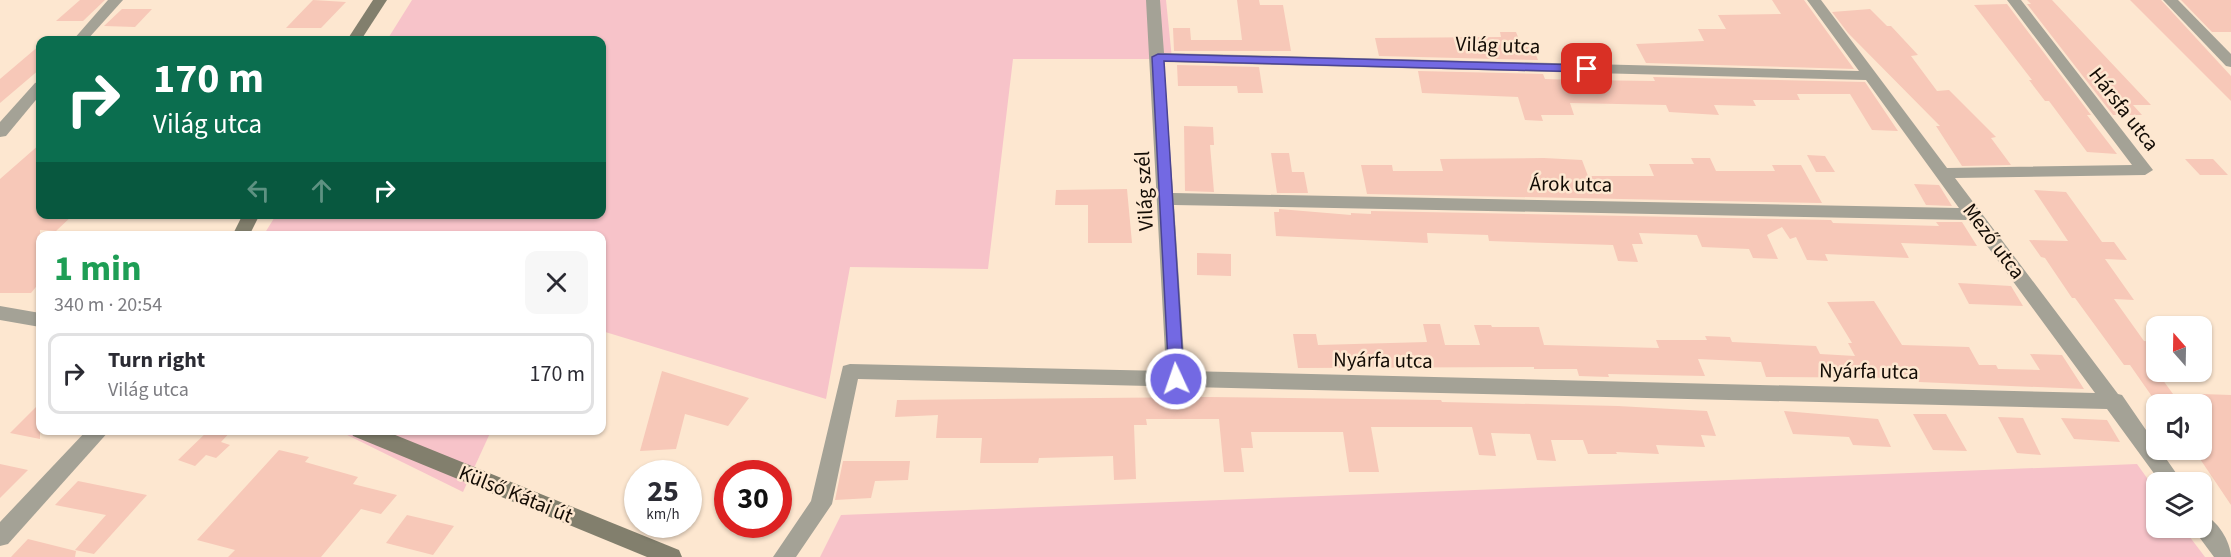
<!DOCTYPE html>
<meta charset="utf-8">
<style>
body{margin:0;font-family:"Source Sans 3",sans-serif;background:#f7f7f7;color:#2b2b33;height:100vh;display:flex;flex-direction:column;font-size:22px;white-space:nowrap}
*{box-sizing:border-box;margin:0}
p{font-size:20px;color:#7c7c81}
.icon{flex:none;width:33px;height:33px;fill:none;stroke:currentColor;stroke-width:2;stroke-linecap:round;stroke-linejoin:round}
.map{position:relative;flex:1;overflow:hidden}
.panel{position:absolute;left:36px;top:231px;width:570px;height:204px;display:flex;flex-direction:column;background:#fff;border-radius:12px;box-shadow:0 2px 4px #0004}
.panel>*{flex:none}
.hud{position:absolute;left:36px;top:36px;width:570px;height:183px;border-radius:12px;box-shadow:0 2px 4px #0004;background:#0b6e4f;color:#fff;overflow:hidden}
.needle{width:39px;rotate:340deg}
.tools{position:absolute;left:2146px;top:316px;display:grid;gap:12px}
.tools a{display:grid;place-items:center;width:66px;height:66px;border-radius:12px;background:#fff;box-shadow:0 2px 4px #0004;font-size:30px}
.speed{position:absolute;left:624px;top:460px;display:flex;gap:12px;font-size:30px;font-weight:700;text-align:center}
.speed>*{display:grid;place-content:center;width:78px;height:78px;border-radius:50%;background:#fff;box-shadow:0 2px 4px #0004;line-height:1}
.speed small{font-size:15px;font-weight:400}
.speed .limit{border:9px solid #d22;background:#fff;color:#111}
.pin{position:absolute;display:grid;place-items:center;width:51px;height:51px;color:#fff;margin:-26px;border-radius:12px;box-shadow:0 3px 9px #0006}
.me{position:absolute;width:66px;margin:-33px;rotate:357deg;stroke-linejoin:round;filter:drop-shadow(0 0 4px #0008)}
.turn{display:flex;align-items:center;gap:21px;height:126px;padding:0 18px;font-size:27px}
.turn .icon{width:78px;height:78px;stroke-width:2.5}
.turn b{display:block;font-size:42px;line-height:51px}
.lanes{display:flex;align-items:center;height:57px;padding:0 18px;background:#0003;justify-content:center;gap:30px;direction:ltr}
.lanes .off{opacity:.35}
.round{display:grid;place-items:center;flex:none;width:63px;height:63px;border-radius:12px;background:#f7f7f7}
.summary{display:flex;align-items:center;justify-content:space-between;height:102px;padding:0 18px}
h1{font-size:36px;font-weight:700;line-height:45px;color:#1e9e55}
ul{padding:0;list-style:none}
li{display:flex;align-items:center;gap:18px;height:81px;margin:0 12px 9px;padding:0 6px;border:3px solid #e1e1e2;border-radius:12px}
li div{flex:1}
li b{display:block;font-size:22px}
li em{font-style:normal}
.map>svg:first-child{display:block}
</style>
<div class="map">
<svg width="2231" height="557" viewBox="0 0 2231 557">
<rect width="100%" height="100%" fill="#fde7d0"/>
<g fill="#f7c3c9">
<path d="M412,0H1166L1172,59H1013L988,269L850,267L826,399L602,331V236H263L276,215L602,214V40H387Z"/>
<path d="M339,431H491L463,492Z"/>
<path d="M2137,464L2157,492V528H2183L2205,557H820L841,515Z"/>
</g>
<g fill="#f7c8b8">
<path d="M80,0H105L83,21H56Z"/>
<path d="M313,0L346,2L321,28H286Z"/>
<path d="M1237,0H1259L1260,5H1283L1291,51H1174L1173,28H1190L1191,40H1242Z"/>
<path d="M1772,0H1804L1854,69L1646,63L1636,44L1704,41L1698,29H1726L1718,15L1781,14Z"/>
<path d="M2027,0H2052L2151,105H2133L2142,115H2113L2027,4H2031Z"/>
<path d="M2130,0H2161L2231,76V101Z"/>
<path d="M2181,0H2231V32H2212Z"/>
<path d="M2007,4L2091,115H2087L2117,154L2087,152L2049,101H2045L2029,80H2032L1974,5Z"/>
<path d="M122,9H152L135,27L104,26Z"/>
<path d="M1870,9L1887,26H1891L1918,55L1911,56L1937,91L1949,90L1996,137L1991,138L2011,165L1962,166L1936,126H1940L1848,33L1832,12Z"/>
<path d="M1500,32H1516L1522,47H1533L1538,60L1379,56L1375,38L1501,37Z"/>
<path d="M40,45V69L0,103V79Z"/>
<path d="M1177,65L1259,67L1263,93H1238L1237,86H1178Z"/>
<path d="M1418,71L1543,74L1545,79L1578,80L1655,81L1653,77L1865,82L1898,131L1872,130L1850,94H1797L1800,100H1753L1756,106L1714,105L1719,115L1669,112L1666,105L1570,103L1574,115H1541L1543,121L1525,120L1518,97L1422,93Z"/>
<path d="M1184,126L1213,127L1214,145H1210L1214,192L1185,191Z"/>
<path d="M40,144V214H74L56,231L40,230V282L31,293H0V179Z"/>
<path d="M1271,153H1289L1292,172H1304L1308,193H1277Z"/>
<path d="M1807,155L1825,156L1835,172H1816Z"/>
<path d="M1544,158L1582,160L1588,176H1654L1649,164H1694L1691,158H1710L1716,171H1775L1772,165H1801L1822,203L1367,194L1361,165H1392L1393,171H1443L1440,159Z"/>
<path d="M2185,159H2213L2228,175H2200Z"/>
<path d="M1914,184L1939,185L1952,206L1926,205Z"/>
<path d="M1127,189L1132,243H1088V205H1055L1056,190Z"/>
<path d="M2034,190L2066,192L2102,242H2114L2127,260L2105,259L2134,300L2114,299L2144,341L2157,342V372L2181,405H2158L2130,365H2124L2075,298H2072L2045,258L2041,257L2029,240L2068,241Z"/>
<path d="M1279,209L1351,215V213L1371,214V211L1831,220L1833,223L1939,226L1936,222H1962L1977,246L1901,243L1909,258L1825,254L1828,261L1807,260L1796,237L1790,239L1782,227L1767,235L1778,259L1753,258L1749,249L1702,247L1697,235L1639,233L1643,244H1632L1638,262L1618,261L1613,245L1489,241L1488,235L1427,233L1428,243L1276,236L1274,212H1279Z"/>
<path d="M1197,253L1231,254V276L1197,275Z"/>
<path d="M1958,283L2011,286L2023,306L1969,304Z"/>
<path d="M1874,301L1902,345L1969,347L1979,365H1996L1998,369L2040,370L2030,354L2062,355L2084,389L1919,382L1917,378L1766,377L1761,362L1698,359L1705,376L1608,374L1609,377L1579,376L1577,369H1534V367L1298,368L1293,334H1316L1318,345L1427,342L1423,324H1440L1445,345H1480L1474,325H1491L1492,327H1539L1544,345L1659,348L1656,340H1707L1705,336L1730,337L1732,342L1816,346L1820,354L1855,356L1848,343H1852L1827,302Z"/>
<path d="M662,371L749,398L728,426L685,414L676,449L640,451Z"/>
<path d="M2202,394L2231,395V505L2194,450H2202Z"/>
<path d="M1209,397L1441,400L1442,402L1618,406L1707,411L1716,436L1701,435L1705,447L1656,445L1659,454L1616,452L1617,454H1588L1583,440H1551L1556,461L1537,460L1530,434L1491,433L1496,456L1479,455L1472,427H1371L1379,472H1349L1343,432H1251L1253,448H1241L1244,472H1224L1219,419H1146L1147,425H1134L1136,479L1114,480L1113,456L1039,458L1038,463H980L982,438H936L938,415L895,417L897,400Z"/>
<path d="M40,403V439L10,433Z"/>
<path d="M1784,411L1878,419L1891,447L1853,445L1849,437L1793,434Z"/>
<path d="M1913,414H1946L1967,451L1933,450Z"/>
<path d="M1998,417L2023,418L2041,455L2017,453Z"/>
<path d="M2061,418L2107,420L2120,442L2074,439Z"/>
<path d="M209,430H232L221,442L230,445L216,458L206,455L195,466L178,460Z"/>
<path d="M279,450L309,457L305,462L358,477L353,484L397,495L381,514L361,509L321,557H228L235,550L197,540Z"/>
<path d="M843,461H910L908,480L875,481L871,498L835,500Z"/>
<path d="M0,464L28,470L0,498Z"/>
<path d="M78,481L147,495L94,554L75,550L106,515L55,505Z"/>
<path d="M407,515L454,526L433,555L386,543Z"/>
<path d="M28,539L76,551L75,557H11Z"/>
</g>
<g fill="none" stroke-linecap="round" stroke-linejoin="round">
<g fill="#a4a296" fill-rule="evenodd">
<path d="M108,0H123L87,40H73Z"/>
<path d="M1146,0H1160L1164,53L1859,71L1807,0H1821L1947,168L2132,165L2007,0H2021L2153,170L2145,175L1955,178L2118,394L2122,395L2157,446V450H2160L2183,483H2161L2107,409L858,379L832,504L796,557H773L811,501L843,366L850,364L1166,371ZM1164,62L1866,80L1959,208L1173,193ZM1174,205L1968,220L2095,393L1185,371Z"/>
<path d="M2163,0H2178L2231,54V67L2226,66Z"/>
<path d="M40,81V95L6,136L0,137V122L35,83Z"/>
<path d="M87,430H110L8,544L0,546V522Z"/>
<path d="M2202,514C2217,519 2231,542 2231,557H2214L2194,530L2202,528Z"/>
</g>
<path fill="#a4a296" fill-rule="evenodd" d="M0,306L40,313V327L0,320Z"/>
<g fill="#827f6d" fill-rule="evenodd">
<path d="M373,0H387L361,40H347Z"/>
<path d="M243,214H260L249,236H232Z"/>
<path d="M350,430H383L679,550L682,557H647L353,436Z"/>
</g>
</g>
<path fill="#7369e3" stroke="#4b4494" stroke-width="1.5" d="M1158,54L1587,65L1593,69L1587,72L1164,61L1184,379L1176,385L1169,379L1152,57Z"/>
<g text-anchor="middle" stroke-width="5" stroke-linejoin="round" paint-order="stroke">
<g font-size="21" fill="#120b04" stroke="#fde7d0">
<text transform="translate(1498 45) rotate(2)" y="7">Világ utca</text>
<text transform="translate(2124 109) rotate(52)" y="7">Hársfa utca</text>
<text transform="translate(1571 184) rotate(1)" y="7">Árok utca</text>
<text transform="translate(1144 191) rotate(-93)" y="7">Világ szél</text>
<text transform="translate(1994 241) rotate(53)" y="7">Mező utca</text>
<text transform="translate(1383 360) rotate(1)" y="7">Nyárfa utca</text>
<text transform="translate(1869 371) rotate(1)" y="7">Nyárfa utca</text>
<text transform="translate(516 494) rotate(22)" y="7">Külső Kátai út</text>
</g>
</g>
</svg>
<div class="tools">
<a><svg class="needle" viewBox="-14 -14 28 28"><path d="M0-13l5 13h-10z" fill="#e53935"/><path d="M0 13l5-13h-10z" fill="#7c7c81"/></svg></a>
<a><svg class="icon" aria-label="sound" viewBox="0 0 24 24"><path d="M4 9h4l5-4v14l-5-4H4zM17 9q2 3 0 6"/></svg></a>
<a><svg class="icon" aria-label="layers" viewBox="0 0 24 24"><path d="M12 4l9 5-9 5-9-5zM3 14l9 5 9-5"/></svg></a>
</div>
<div class="speed"><div>25<small>km/h</small></div><div class="limit">30</div></div>
<div class="pin" style="left:1587px;top:69px;background:#d93025"><svg class="icon" aria-label="arrive" viewBox="0 0 24 24"><path d="M6 21V4h12l-3 4 3 4H6"/></svg></div>
<svg class="me" style="left:1176px;top:379px" viewBox="-20 -20 40 40"><circle r="17" fill="#7369e3" stroke="#fff" stroke-width="3"/><path d="M0-11L8 9 0 5-8 9z" fill="#fff"/></svg>
<div class="hud">
<div class="turn"><svg class="icon" aria-label="right" viewBox="0 0 24 24"><path d="M7 20v-9h11M14 6l5 5-5 5"/></svg><div><b>170 m</b>Világ utca</div></div>
<div class="lanes"><svg class="icon off" aria-label="left" viewBox="0 0 24 24"><path d="M17 20v-9H6M10 6l-5 5 5 5"/></svg><svg class="icon off" aria-label="ahead" viewBox="0 0 24 24"><path d="M12 20V5M6 11l6-6 6 6"/></svg><svg class="icon" aria-label="right" viewBox="0 0 24 24"><path d="M7 20v-9h11M14 6l5 5-5 5"/></svg></div>
</div>
<section class="panel">
<div class="summary"><div><h1>1 min</h1><p>340 m · 20:54</p></div><a class="round"><svg class="icon" aria-label="close" viewBox="0 0 24 24"><path d="M6 6l12 12M18 6L6 18"/></svg></a></div>
<ul>
<li><svg class="icon" aria-label="right" viewBox="0 0 24 24"><path d="M7 20v-9h11M14 6l5 5-5 5"/></svg><div><b>Turn right</b><p>Világ utca</p></div><em>170 m</em></li>
</ul>
</section>
</div>
